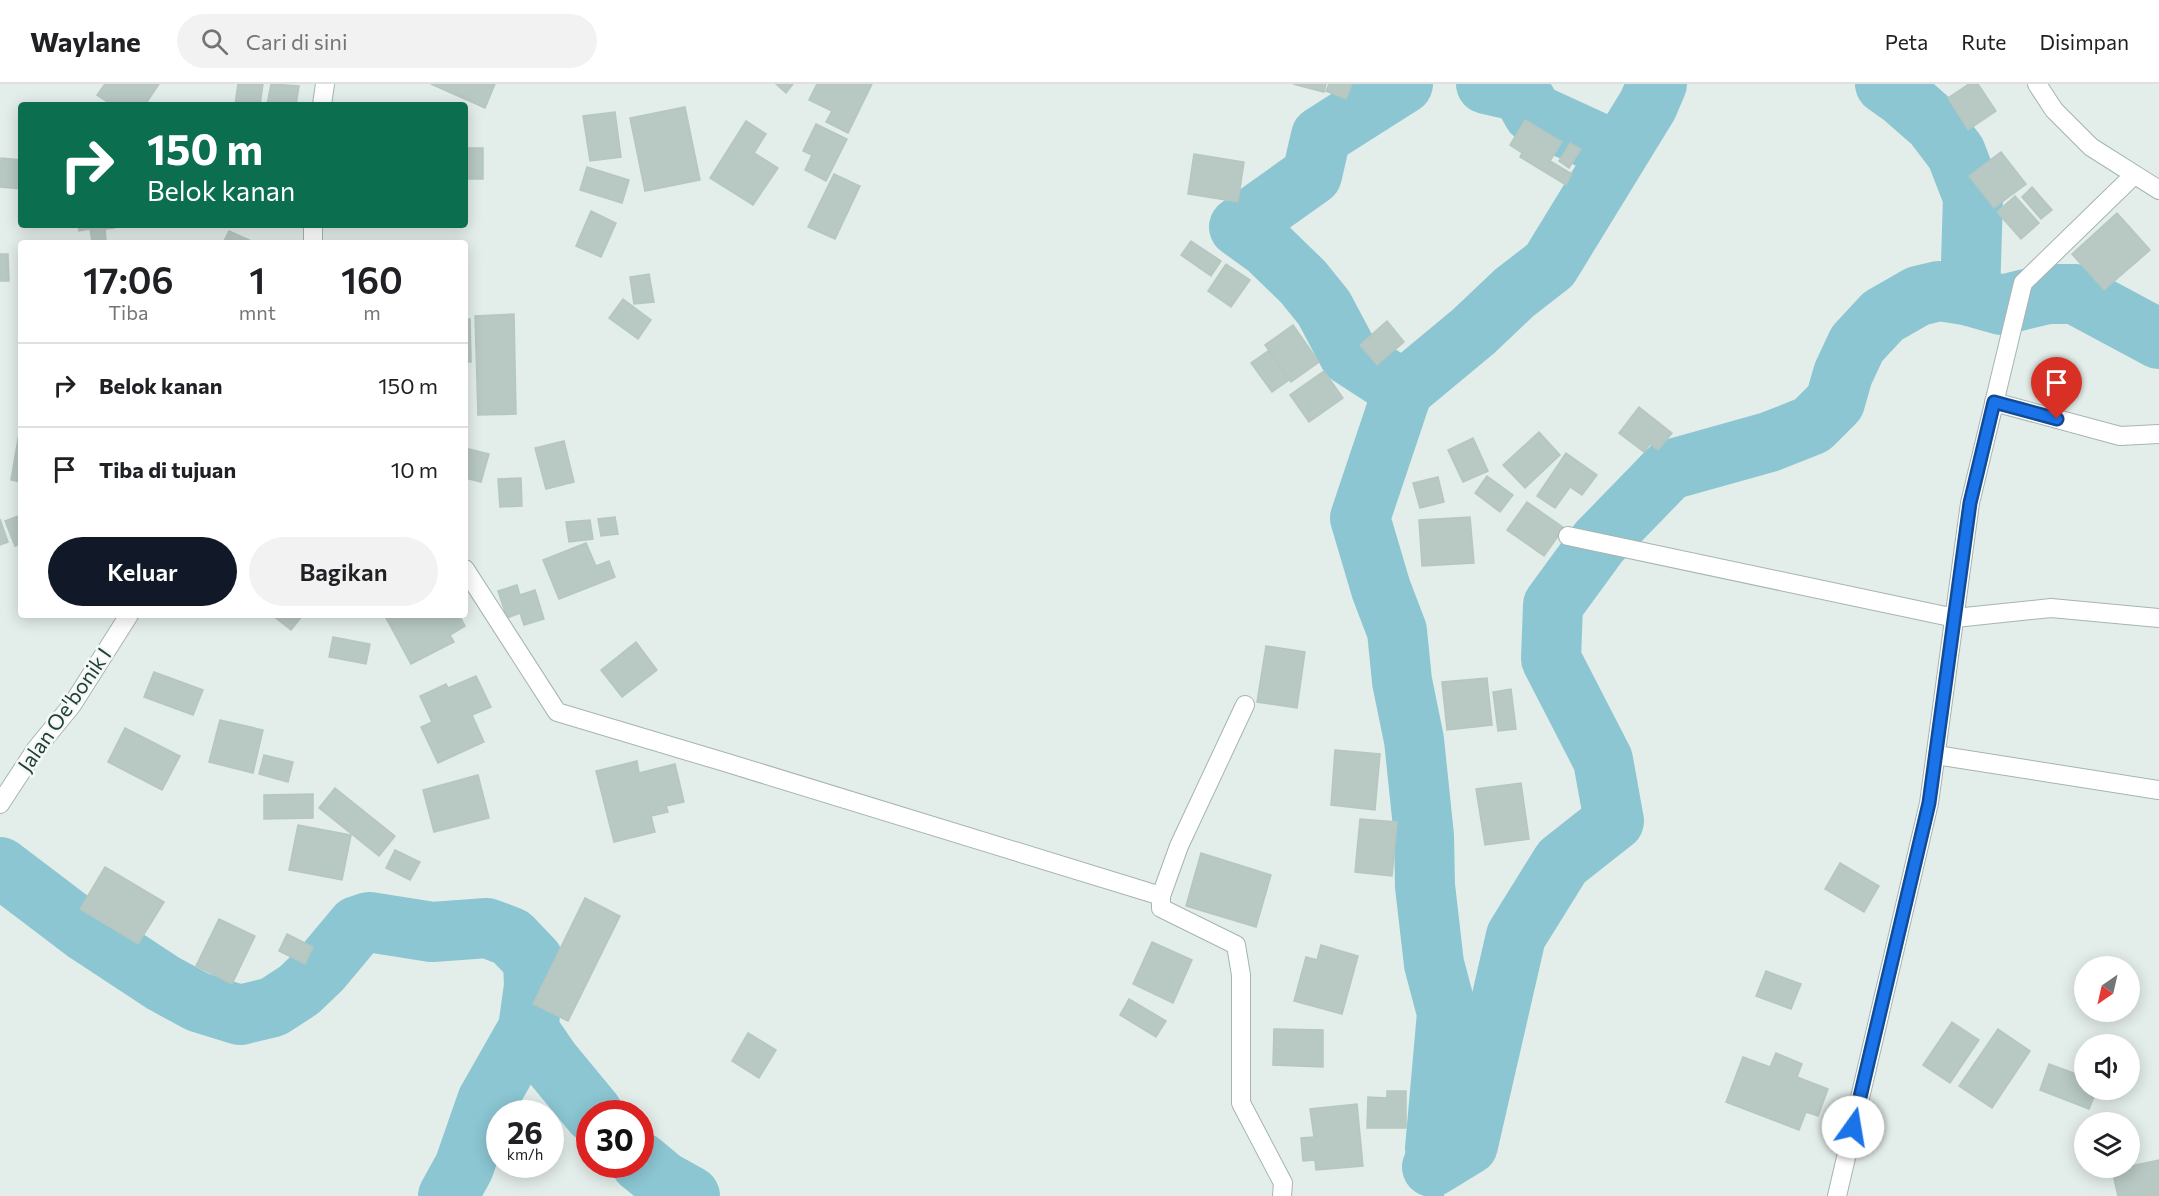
<!DOCTYPE html>
<html lang="id">
<style>
body{margin:0;font-family:Commissioner,sans-serif;background:#f2f2f2;color:#202124;height:100vh;display:flex;flex-direction:column;font-size:22px;white-space:nowrap}
*{box-sizing:border-box;margin:0}
p{font-size:20px;color:#757577}
.icon{flex:none;width:33px;height:33px;fill:none;stroke:currentColor;stroke-width:2;stroke-linecap:round;stroke-linejoin:round}
.map{position:relative;flex:1;overflow:hidden}
.panel{position:absolute;left:18px;top:156px;width:450px;height:378px;display:flex;flex-direction:column;background:#fff;border-radius:6px;box-shadow:0 3px 15px #0003}
.panel>*{flex:none}
.guide{position:absolute;left:18px;top:18px;width:450px;height:126px;border-radius:6px;box-shadow:0 3px 15px #0003;background:#0b6e4f;color:#fff;overflow:hidden}
.needle{width:39px;rotate:214deg}
.fabs{position:absolute;left:2074px;top:872px;display:grid;gap:12px}
.fabs a{display:grid;place-items:center;width:66px;height:66px;border-radius:50%;background:#fff;box-shadow:0 3px 15px #0003;font-size:30px}
.speed{position:absolute;left:486px;top:1016px;display:flex;gap:12px;font-size:30px;font-weight:700;text-align:center}
.speed>*{display:grid;place-content:center;width:78px;height:78px;border-radius:50%;background:#fff;box-shadow:0 3px 15px #0003;line-height:1}
.speed small{font-size:15px;font-weight:400}
.speed .limit{border:9px solid #d22;background:#fff;color:#111}
.pin{position:absolute;display:grid;place-items:center;width:51px;height:51px;color:#fff;margin:-62px -26px;border-radius:50% 50% 50% 0;rotate:-45deg;box-shadow:0 0 6px #0007}
.pin .icon{rotate:45deg}
.me{position:absolute;width:66px;margin:-33px;rotate:13deg;stroke-linejoin:round;filter:drop-shadow(0 0 4px #0008)}
.turn{display:flex;align-items:center;gap:21px;height:126px;padding:0 30px;font-size:27px}
.turn .icon{width:78px;height:78px;stroke-width:2.5}
.turn b{display:block;font-size:42px;line-height:51px}
.eta{display:flex;justify-content:space-evenly;align-items:center;height:102px;text-align:center}
.eta b{font-size:36px;font-weight:600;line-height:42px}
.cta{display:flex;gap:12px;margin-top:auto;padding:12px 30px}
.cta a{flex:1;height:69px;border-radius:36px;background:#111827;color:#fff;font-size:24px;font-weight:600;line-height:69px;text-align:center}
.cta a+a{background:#f2f2f2;color:#202124}
ul{padding:0;list-style:none}
li{display:flex;align-items:center;gap:18px;height:84px;padding:0 30px;border-top:2px solid #e0e0e0}
li div{flex:1}
li b{display:block;font-size:22px}
li em{font-style:normal}
header{display:flex;align-items:center;gap:36px;box-sizing:border-box;height:84px;padding:0 30px;background:#fff;border-bottom:2px solid #e0e0e0}
header strong{font-size:28px}
nav{display:flex;gap:33px;margin-inline-start:auto;font-size:21px}
.search{width:420px;height:54px;background:#f2f2f2;display:flex;align-items:center;gap:15px;box-sizing:border-box;padding:0 21px;border-radius:33px;color:#757577;font-size:22px}
.map>svg:first-child{display:block}
</style>
<header>
<strong>Waylane</strong>
<div class="search"><svg class="icon" aria-label="search" viewBox="0 0 24 24"><circle cx="10" cy="10" r="6"/><path d="M15 15l6 6"/></svg>Cari di sini</div>
<nav><a>Peta</a><a>Rute</a><a>Disimpan</a></nav>
</header>
<div class="map">
<svg width="2159" height="1112" viewBox="0 0 2159 1112">
<rect width="100%" height="100%" fill="#e3ede9"/>
<g fill="none" stroke-linecap="round" stroke-linejoin="round">
<path stroke="#8bc6d2" stroke-width="10" d="M1432,1083L1439,1112"/>
<g stroke="#8bc6d2" stroke-width="60">
<path d="M1403,0L1321,52L1312,91L1239,143L1268,164L1303,198L1324,224L1349,271L1403,306"/>
<path d="M1486,0L1521,8L1533,29L1618,68"/>
<path d="M1885,0L1902,12L1934,40L1956,69L1973,113L1970,212"/>
<path d="M0,783L87,849L163,899L198,918L240,931L273,923L299,906L321,885L357,842L369,838L432,848L487,844L511,853L533,876L534,902L528,945L487,1017L464,1083L448,1112"/>
<path d="M528,945L550,977L593,1029"/>
<path d="M1435,1065L1447,929L1434,880L1425,802L1424,752L1414,656L1402,597L1397,547L1381,505L1360,434L1403,306L1474,247L1514,209L1550,181L1648,21L1657,0"/>
<path d="M640,1078L663,1097L690,1112"/>
<path d="M1432,1083L1468,1061L1516,852L1562,778L1614,737L1603,676L1551,575L1553,521L1599,458L1669,386L1769,358L1812,341L1835,318L1843,290L1857,260L1883,232L1918,212L1939,207L1970,212L2002,221L2047,210H2075L2159,255"/>
</g>
</g>
<g fill="#b8c8c2" stroke="#b5c7c0" stroke-width="1.5">
<path d="M105,0H159L145,21H112L97,11Z"/>
<path d="M238,0H263L260,21H235Z"/>
<path d="M271,0L299,2L296,21H267Z"/>
<path d="M431,0H495L485,24Z"/>
<path d="M776,0H793L786,9Z"/>
<path d="M817,0H872L848,49L826,38L832,27L809,16Z"/>
<path d="M1293,0H1326L1324,8Z"/>
<path d="M1329,0H1352L1346,15L1326,7Z"/>
<path d="M1969,0H1978L1996,27L1968,46L1948,14Z"/>
<path d="M685,23L700,96L645,107L630,34Z"/>
<path d="M615,28L621,73L590,77L583,32Z"/>
<path d="M1525,36L1562,58L1550,77L1572,90L1566,101L1520,73L1522,69L1510,61Z"/>
<path d="M746,37L766,50L754,69L778,84L753,121L710,94Z"/>
<path d="M816,40L847,55L826,97L805,86L812,71L803,67Z"/>
<path d="M1570,59L1581,65L1569,84L1559,77Z"/>
<rect x="465" y="64" width="18" height="31"/>
<path d="M2001,68L2026,100L1994,124L1969,92Z"/>
<path d="M1194,70L1244,78L1238,118L1188,110Z"/>
<path d="M1,74L21,76V105L0,103Z"/>
<path d="M587,83L629,96L622,119L580,106Z"/>
<path d="M834,90L860,102L835,155L808,143Z"/>
<path d="M2032,103L2052,126L2041,135L2022,113Z"/>
<path d="M2015,112L2039,139L2021,155L1997,128Z"/>
<path d="M591,127L616,139L601,173L576,162Z"/>
<path d="M2117,129L2150,166L2104,206L2072,170Z"/>
<path d="M78,141H114V144L105,145L106,156L92,158L90,145L79,147Z"/>
<path d="M229,147L256,159H223Z"/>
<path d="M1191,157L1221,177L1211,192L1181,171Z"/>
<path d="M0,170H8L9,197H0Z"/>
<path d="M1226,180L1250,196L1231,223L1208,207Z"/>
<path d="M649,190L654,218L634,220L630,193Z"/>
<path d="M623,215L651,236L638,255L609,234Z"/>
<path d="M514,230L516,330L478,331L475,232Z"/>
<path d="M465,235H470L471,278H465Z"/>
<path d="M1387,237L1404,258L1377,281L1360,261Z"/>
<path d="M1293,241L1319,278L1291,298L1265,261Z"/>
<path d="M1268,267L1289,296L1272,308L1251,279Z"/>
<path d="M1324,287L1343,314L1309,338L1290,311Z"/>
<path d="M1639,323L1672,349L1658,366L1650,360L1644,368L1619,349Z"/>
<path d="M21,338V398L11,396Z"/>
<path d="M1539,348L1560,371L1525,404L1503,381Z"/>
<path d="M1473,354L1488,387L1463,398L1448,366Z"/>
<path d="M564,357L574,398L546,405L535,364Z"/>
<path d="M465,364L489,370L481,398L465,394Z"/>
<path d="M1566,369L1597,391L1582,411L1570,403L1555,424L1537,412Z"/>
<path d="M1487,392L1513,411L1500,428L1475,409Z"/>
<path d="M1438,393L1444,418L1420,424L1413,399Z"/>
<path d="M521,394L522,422L500,423L498,395Z"/>
<path d="M1527,418L1564,444L1544,472L1507,446Z"/>
<path d="M21,431V460L15,462L5,437Z"/>
<path d="M615,433L618,450L601,452L598,435Z"/>
<path d="M1470,433L1474,479L1422,482L1419,436Z"/>
<path d="M0,435L8,458L0,461Z"/>
<path d="M590,436L593,455L569,458L566,438Z"/>
<path d="M586,459L596,482L609,477L615,493L559,515L543,476Z"/>
<path d="M517,501L520,511L535,506L544,535L524,541L520,529L507,534L498,507Z"/>
<path d="M272,531H303L291,546Z"/>
<path d="M459,531L465,542L450,551L454,558L411,580L385,532Z"/>
<path d="M333,553L370,560L366,580L329,573Z"/>
<path d="M636,558L657,586L622,613L601,586Z"/>
<path d="M1266,562L1305,568L1297,624L1257,618Z"/>
<path d="M154,588L203,606L193,631L144,613Z"/>
<path d="M476,592L491,623L472,631L484,658L438,679L421,643L432,638L420,612L446,600L448,604Z"/>
<path d="M1487,594L1492,641L1447,646L1442,598Z"/>
<path d="M1511,605L1516,645L1498,647L1493,608Z"/>
<path d="M220,636L263,646L253,689L209,678Z"/>
<path d="M125,644L180,672L162,706L108,678Z"/>
<path d="M1335,666L1380,670L1375,726L1331,721Z"/>
<path d="M264,671L293,678L288,698L259,690Z"/>
<path d="M637,677L639,689L675,680L684,718L666,722L668,728L651,732L655,748L614,758L596,687Z"/>
<path d="M478,691L489,734L434,748L423,706Z"/>
<path d="M1521,699L1529,755L1485,761L1476,705Z"/>
<path d="M335,704L395,752L379,772L319,724Z"/>
<path d="M313,710V734L264,735V711Z"/>
<path d="M1360,735L1397,738L1392,792L1355,788Z"/>
<path d="M298,741L351,751L342,796L289,786Z"/>
<path d="M395,766L420,778L410,796L386,784Z"/>
<path d="M1201,769L1271,791L1256,843L1186,822Z"/>
<path d="M1840,779L1879,802L1864,828L1825,805Z"/>
<path d="M105,783L164,818L138,860L80,825Z"/>
<path d="M585,814L620,832L568,937L533,920Z"/>
<path d="M219,835L255,852L232,900L196,882Z"/>
<path d="M287,850L313,863L305,880L279,867Z"/>
<path d="M1152,858L1192,876L1173,919L1133,900Z"/>
<path d="M1321,861L1358,872L1342,930L1294,917L1306,873L1317,876Z"/>
<path d="M1766,887L1801,900L1791,925L1756,912Z"/>
<path d="M1129,915L1166,937L1156,953L1120,931Z"/>
<path d="M1952,938L1979,956L1950,999L1923,981Z"/>
<path d="M1274,945L1323,946V983L1273,981Z"/>
<path d="M1998,945L2030,967L1992,1024L1959,1002Z"/>
<path d="M748,949L776,966L759,994L732,977Z"/>
<path d="M1776,969L1802,980L1797,993L1828,1005L1818,1032L1806,1028L1799,1046L1726,1018L1743,973L1770,983Z"/>
<path d="M2049,980L2079,991L2081,985L2085,987V1005H2097L2089,1025L2040,1006Z"/>
<path d="M1387,1007H1406V1044H1367L1368,1013L1387,1014Z"/>
<path d="M1357,1020L1363,1082L1316,1086L1315,1076L1303,1077L1301,1054L1314,1053L1310,1025Z"/>
<path d="M2159,1076V1112H2118L2112,1086Z"/>
</g>
<g fill="none" stroke-linecap="round" stroke-linejoin="round">
<g stroke="#a6b5b0" stroke-width="20">
<g id="minor">
<path d="M1994,318L2120,352L2159,350"/>
<path d="M1568,452L1955,534L2051,524L2159,534"/>
<path d="M465,485L557,628L721,677L1161,812V824L1236,861L1241,891V1019L1283,1099L1282,1112"/>
<path d="M1936,671L2159,706"/>
<path d="M1161,812L1179,762L1245,621"/>
<path d="M1837,1112L1929,719L1970,419L2023,199L2134,91"/>
</g>
</g>
<g stroke="#a6b5b0" stroke-width="20">
<g id="tertiary">
<path d="M2037,0L2054,26L2091,63L2159,106"/>
<path d="M322,21L325,0"/>
<path d="M313,159V141"/>
<path d="M0,720L36,665L72,621L129,531"/>
</g>
</g>
<use href="#minor" stroke="#fff" stroke-width="18"/>
<use href="#tertiary" stroke="#fff" stroke-width="18"/>
</g>
<g fill="none" stroke-linecap="round" stroke-linejoin="round">
<g stroke="#114b97" stroke-width="15">
<path id="route" d="M1853,1043L1929,719L1970,419L1994,318L2057,335"/>
</g>
<use href="#route" stroke="#1a73e8" stroke-width="10"/>
</g>
<g text-anchor="middle" stroke-width="5" stroke-linejoin="round" paint-order="stroke">
<g font-size="21" fill="#233f38" stroke="#f4f9f7">
<text transform="translate(65 626) rotate(-55)" y="7">Jalan Oe'bonik I</text>
</g>
</g>
</svg>
<div class="fabs">
<a><svg class="needle" viewBox="-14 -14 28 28"><path d="M0-13l5 13h-10z" fill="#e53935"/><path d="M0 13l5-13h-10z" fill="#757577"/></svg></a>
<a><svg class="icon" aria-label="sound" viewBox="0 0 24 24"><path d="M4 9h4l5-4v14l-5-4H4zM17 9q2 3 0 6"/></svg></a>
<a><svg class="icon" aria-label="layers" viewBox="0 0 24 24"><path d="M12 4l9 5-9 5-9-5zM3 14l9 5 9-5"/></svg></a>
</div>
<div class="speed"><div>26<small>km/h</small></div><div class="limit">30</div></div>
<div class="pin" style="left:2057px;top:335px;background:#d93025"><svg class="icon" aria-label="arrive" viewBox="0 0 24 24"><path d="M6 21V4h12l-3 4 3 4H6"/></svg></div>
<svg class="me" style="left:1853px;top:1043px" viewBox="-20 -20 40 40"><circle r="19" fill="#fff"/><path d="M0-13L10 11 0 6-10 11z" fill="#1a73e8"/></svg>
<div class="guide">
<div class="turn"><svg class="icon" aria-label="right" viewBox="0 0 24 24"><path d="M7 20v-9h11M14 6l5 5-5 5"/></svg><div><b>150 m</b>Belok kanan</div></div>
</div>
<section class="panel">
<div class="eta">
<div><b>17:06</b><p>Tiba</p></div>
<div><b>1</b><p>mnt</p></div>
<div><b>160</b><p>m</p></div>
</div>
<ul>
<li><svg class="icon" aria-label="right" viewBox="0 0 24 24"><path d="M7 20v-9h11M14 6l5 5-5 5"/></svg><div><b>Belok kanan</b></div><em>150 m</em></li>
<li><svg class="icon" aria-label="arrive" viewBox="0 0 24 24"><path d="M6 21V4h12l-3 4 3 4H6"/></svg><div><b>Tiba di tujuan</b></div><em>10 m</em></li>
</ul>
<div class="cta"><a>Keluar</a><a>Bagikan</a></div>
</section>
</div>
